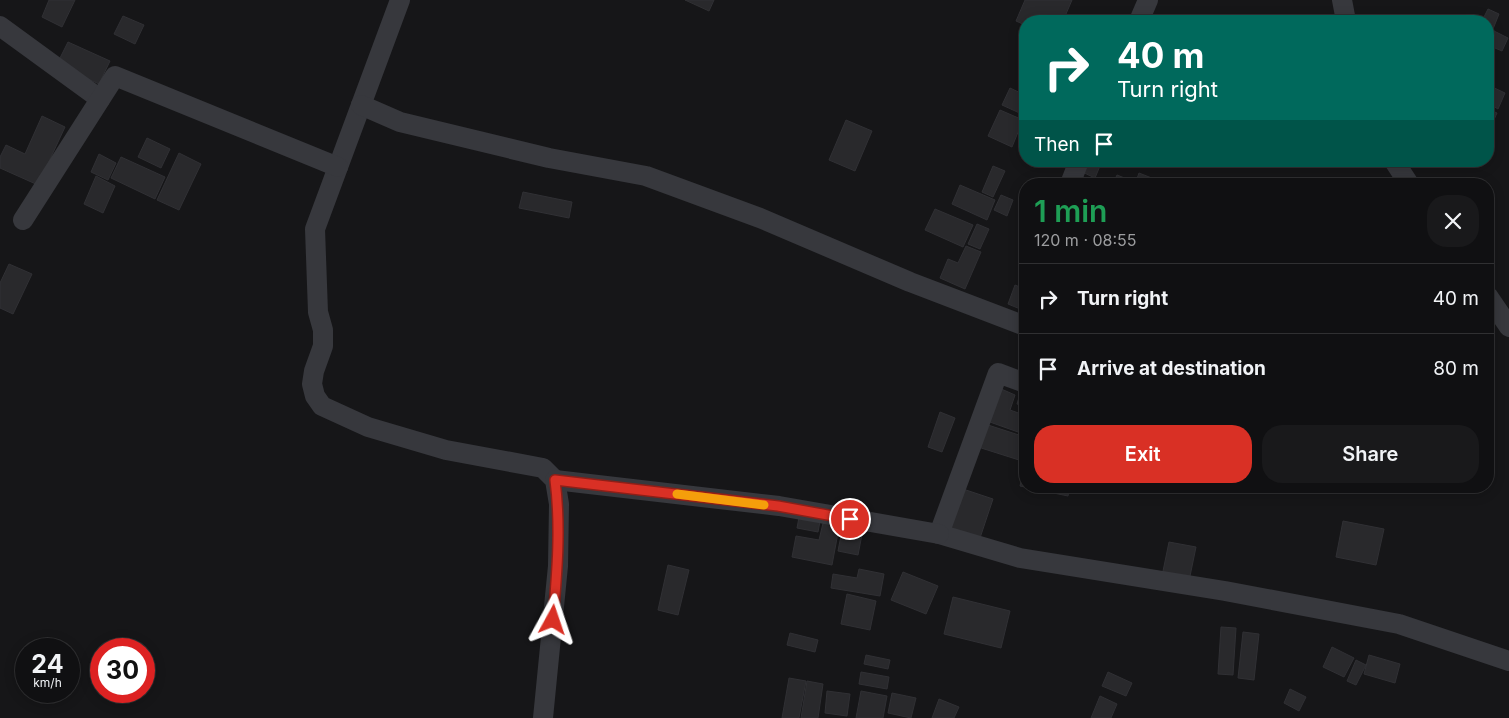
<!DOCTYPE html>
<meta charset="utf-8">
<style>
body{margin:0;font-family:Inter,sans-serif;background:#19191b;color:#f1f3f6;height:100vh;display:flex;flex-direction:column;font-size:19px;white-space:nowrap}
*{box-sizing:border-box;margin:0}
p{font-size:16px;color:#9c9d9f}
.icon{flex:none;width:28px;height:28px;fill:none;stroke:currentColor;stroke-width:2;stroke-linecap:round;stroke-linejoin:round}
.map{position:relative;flex:1;overflow:hidden}
.details{position:absolute;left:1019px;top:178px;width:475px;height:315px;display:flex;flex-direction:column;background:#101012;border-radius:20px;box-shadow:0 2px 12px #0003,0 0 0 1px #303032}
.details>*{flex:none}
.top-card{position:absolute;left:1019px;top:15px;width:475px;height:152px;border-radius:20px;box-shadow:0 2px 12px #0003,0 0 0 1px #303032;background:#00695c;color:#fff;overflow:hidden}
.speed{position:absolute;left:15px;top:638px;display:flex;gap:10px;font-size:25px;font-weight:700;text-align:center}
.speed>*{display:grid;place-content:center;width:65px;height:65px;border-radius:50%;background:#101012;box-shadow:0 2px 12px #0003,0 0 0 1px #303032;line-height:1}
.speed small{font-size:12px;font-weight:400}
.speed .limit{border:8px solid #d22;background:#fff;color:#111}
.pin{position:absolute;display:grid;place-items:center;width:42px;height:42px;color:#fff;margin:-21px;border:2px solid #fff;border-radius:50%;box-shadow:0 1px 5px #0007}
.me{position:absolute;width:55px;margin:-28px;rotate:5deg;stroke-linejoin:round;filter:drop-shadow(0 0 4px #0008)}
.turn{display:flex;align-items:center;gap:18px;height:105px;padding:0 15px;font-size:22px}
.turn .icon{width:65px;height:65px;stroke-width:2.5}
.turn b{display:block;font-size:35px;line-height:42px}
.then{display:flex;align-items:center;height:48px;padding:0 15px;background:#0003;gap:10px;font-size:19px}
.round{display:grid;place-items:center;flex:none;width:52px;height:52px;border-radius:20px;background:#19191b}
.head{display:flex;align-items:center;justify-content:space-between;height:85px;padding:0 15px}
h1{font-size:30px;font-weight:600;line-height:38px;color:#1e9e55}
.cta{display:flex;gap:10px;margin-top:auto;padding:10px 15px}
.cta a{flex:1;height:58px;border-radius:20px;background:#d93025;color:#fff;font-size:20px;font-weight:600;line-height:58px;text-align:center}
.cta a+a{background:#19191b;color:#f1f3f6}
ul{padding:0;list-style:none}
li{display:flex;align-items:center;gap:15px;height:70px;padding:0 15px;border-top:1px solid #303032}
li div{flex:1}
li b{display:block;font-size:19px}
li em{font-style:normal}
.map>svg:first-child{display:block}
</style>
<div class="map">
<svg width="1509" height="718" viewBox="0 0 1509 718">
<rect width="100%" height="100%" fill="#161618"/>
<g fill="#29292c" stroke="#303034">
<path d="M49,0H75L62,27L42,17Z"/>
<path d="M685,0H714L709,11Z"/>
<path d="M1025,0H1072L1063,21H1025V25L1016,21Z"/>
<path d="M1488,9L1499,14L1493,29L1488,26V21H1482Z"/>
<path d="M123,16L144,25L135,44L114,34Z"/>
<path d="M1488,28L1508,38L1502,51L1488,45Z"/>
<path d="M68,42L110,61L99,84L57,64Z"/>
<path d="M1488,85L1505,93L1498,109L1488,103Z"/>
<path d="M1010,88L1025,95L1024,115L1002,105Z"/>
<path d="M1488,109L1497,113L1488,133Z"/>
<path d="M1000,110L1023,120L1012,147L988,136Z"/>
<path d="M42,116L65,127L38,185L0,168V157L6,145L25,154Z"/>
<path d="M846,120L872,131L855,171L829,160Z"/>
<path d="M147,138L170,149L161,168L138,157Z"/>
<path d="M179,153L201,164L179,210L157,200Z"/>
<path d="M99,154L116,163L108,180L91,172Z"/>
<path d="M121,157L165,177L155,199L111,178Z"/>
<path d="M1052,161H1074L1070,170Z"/>
<path d="M1084,161H1102L1095,178L1080,171Z"/>
<path d="M993,166L1005,171L993,197L982,192Z"/>
<path d="M1139,173L1167,184H1135Z"/>
<path d="M1079,175L1098,184H1075Z"/>
<path d="M1117,175L1132,181L1130,184H1113Z"/>
<path d="M96,176L115,186L103,213L84,204Z"/>
<path d="M960,185L995,200L987,220L952,204Z"/>
<path d="M523,192L572,202L569,218L519,208Z"/>
<path d="M1001,195L1013,200L1007,216L994,210Z"/>
<path d="M935,209L973,225L963,247L925,230Z"/>
<path d="M977,224L989,229L980,249L968,244Z"/>
<path d="M966,246L981,252L965,289L940,278L948,259L958,263Z"/>
<path d="M9,264L32,274L13,314L0,308V283Z"/>
<path d="M1015,285L1025,289V311L1008,304Z"/>
<path d="M1022,387L1025,388V407L1017,404Z"/>
<path d="M999,388L1015,395L1010,410L1024,415L1018,432L987,421Z"/>
<path d="M940,412L955,418L942,452L928,447Z"/>
<path d="M985,424L1025,437L1019,460L978,447Z"/>
<path d="M1025,464V486H1070L1068,496L1020,486Z"/>
<path d="M963,489L993,499L979,541L949,531Z"/>
<path d="M800,512L821,516L818,532L797,528Z"/>
<path d="M824,519L840,522L832,565L792,557L796,536L819,540Z"/>
<path d="M844,520L864,524L858,555L838,551Z"/>
<path d="M1343,521L1384,529L1376,565L1336,557Z"/>
<path d="M1169,542L1196,547L1189,581L1162,576Z"/>
<path d="M668,565L689,570L678,615L658,610Z"/>
<path d="M859,569L884,574L880,596L831,588L833,574L857,578Z"/>
<path d="M903,572L938,586L926,614L891,600Z"/>
<path d="M847,594L876,601L870,630L841,624Z"/>
<path d="M953,597L1010,611L1001,648L944,634Z"/>
<path d="M1221,627L1236,628L1233,675L1218,674Z"/>
<path d="M1243,632L1259,634L1254,680L1238,678Z"/>
<path d="M790,633L818,640L815,652L787,645Z"/>
<path d="M1332,647L1354,658L1344,677L1323,667Z"/>
<path d="M866,655L890,660L888,669L864,664Z"/>
<path d="M1369,655L1400,664L1395,683L1364,674Z"/>
<path d="M1356,660L1366,665L1356,685L1347,681Z"/>
<path d="M861,672L889,677L887,689L859,684Z"/>
<path d="M1108,672L1132,683L1126,696L1102,686Z"/>
<path d="M789,678L806,681L799,718H782Z"/>
<path d="M807,681L823,684L818,718H801Z"/>
<path d="M1290,689L1306,697L1299,711L1284,703Z"/>
<path d="M827,691L850,694L847,716L825,713Z"/>
<path d="M861,691L887,696L883,718H856Z"/>
<path d="M892,693L916,698L911,718L888,713Z"/>
<path d="M1100,696L1117,704L1111,718H1091Z"/>
<path d="M939,699L959,707L954,718H932Z"/>
</g>
<g fill="none" stroke-linecap="round" stroke-linejoin="round">
<g stroke="#37383d" stroke-width="20">
<path d="M400,0L315,229L318,312L323,330V346L314,371L312,384L315,396L322,406L368,427L446,450L543,468L555,480L559,504L558,566L543,718"/>
<path d="M1342,0L1346,21"/>
<path d="M1139,21L1148,0"/>
<path d="M0,26L100,99"/>
<path d="M361,105L400,122L549,158L646,176L760,218L910,282L1025,326"/>
<path d="M1394,161L1409,184"/>
<path d="M1070,184L1079,161"/>
<path d="M23,220L115,76L338,167"/>
<path d="M1488,296L1509,327"/>
<path d="M1025,383L998,373L939,534L1020,558L1225,591L1399,624L1509,661"/>
<path d="M555,480L779,506L939,534"/>
</g>
</g>
<g fill="none" stroke-linecap="round" stroke-linejoin="round">
<g stroke="#8d1f18" stroke-width="12">
<path id="route" d="M553,620C557,573 561,527 555,480L778,506L850,519"/>
</g>
<use href="#route" stroke="#d93025" stroke-width="9"/>
<path stroke="#f59e0b" stroke-width="9" d="M677,494L764,505"/>
</g>
</svg>
<div class="speed"><div>24<small>km/h</small></div><div class="limit">30</div></div>
<div class="pin" style="left:850px;top:519px;background:#d93025"><svg class="icon" aria-label="arrive" viewBox="0 0 24 24"><path d="M6 21V4h12l-3 4 3 4H6"/></svg></div>
<svg class="me" style="left:553px;top:620px" viewBox="-20 -20 40 40"><path d="M0-17L14 15 0 8-14 15z" fill="#d93025" stroke="#fff" stroke-width="4"/></svg>
<div class="top-card">
<div class="turn"><svg class="icon" aria-label="right" viewBox="0 0 24 24"><path d="M7 20v-9h11M14 6l5 5-5 5"/></svg><div><b>40 m</b>Turn right</div></div>
<div class="then">Then<svg class="icon" aria-label="arrive" viewBox="0 0 24 24"><path d="M6 21V4h12l-3 4 3 4H6"/></svg></div>
</div>
<section class="details">
<div class="head"><div><h1>1 min</h1><p>120 m · 08:55</p></div><a class="round"><svg class="icon" aria-label="close" viewBox="0 0 24 24"><path d="M6 6l12 12M18 6L6 18"/></svg></a></div>
<ul>
<li><svg class="icon" aria-label="right" viewBox="0 0 24 24"><path d="M7 20v-9h11M14 6l5 5-5 5"/></svg><div><b>Turn right</b></div><em>40 m</em></li>
<li><svg class="icon" aria-label="arrive" viewBox="0 0 24 24"><path d="M6 21V4h12l-3 4 3 4H6"/></svg><div><b>Arrive at destination</b></div><em>80 m</em></li>
</ul>
<div class="cta"><a>Exit</a><a>Share</a></div>
</section>
</div>
